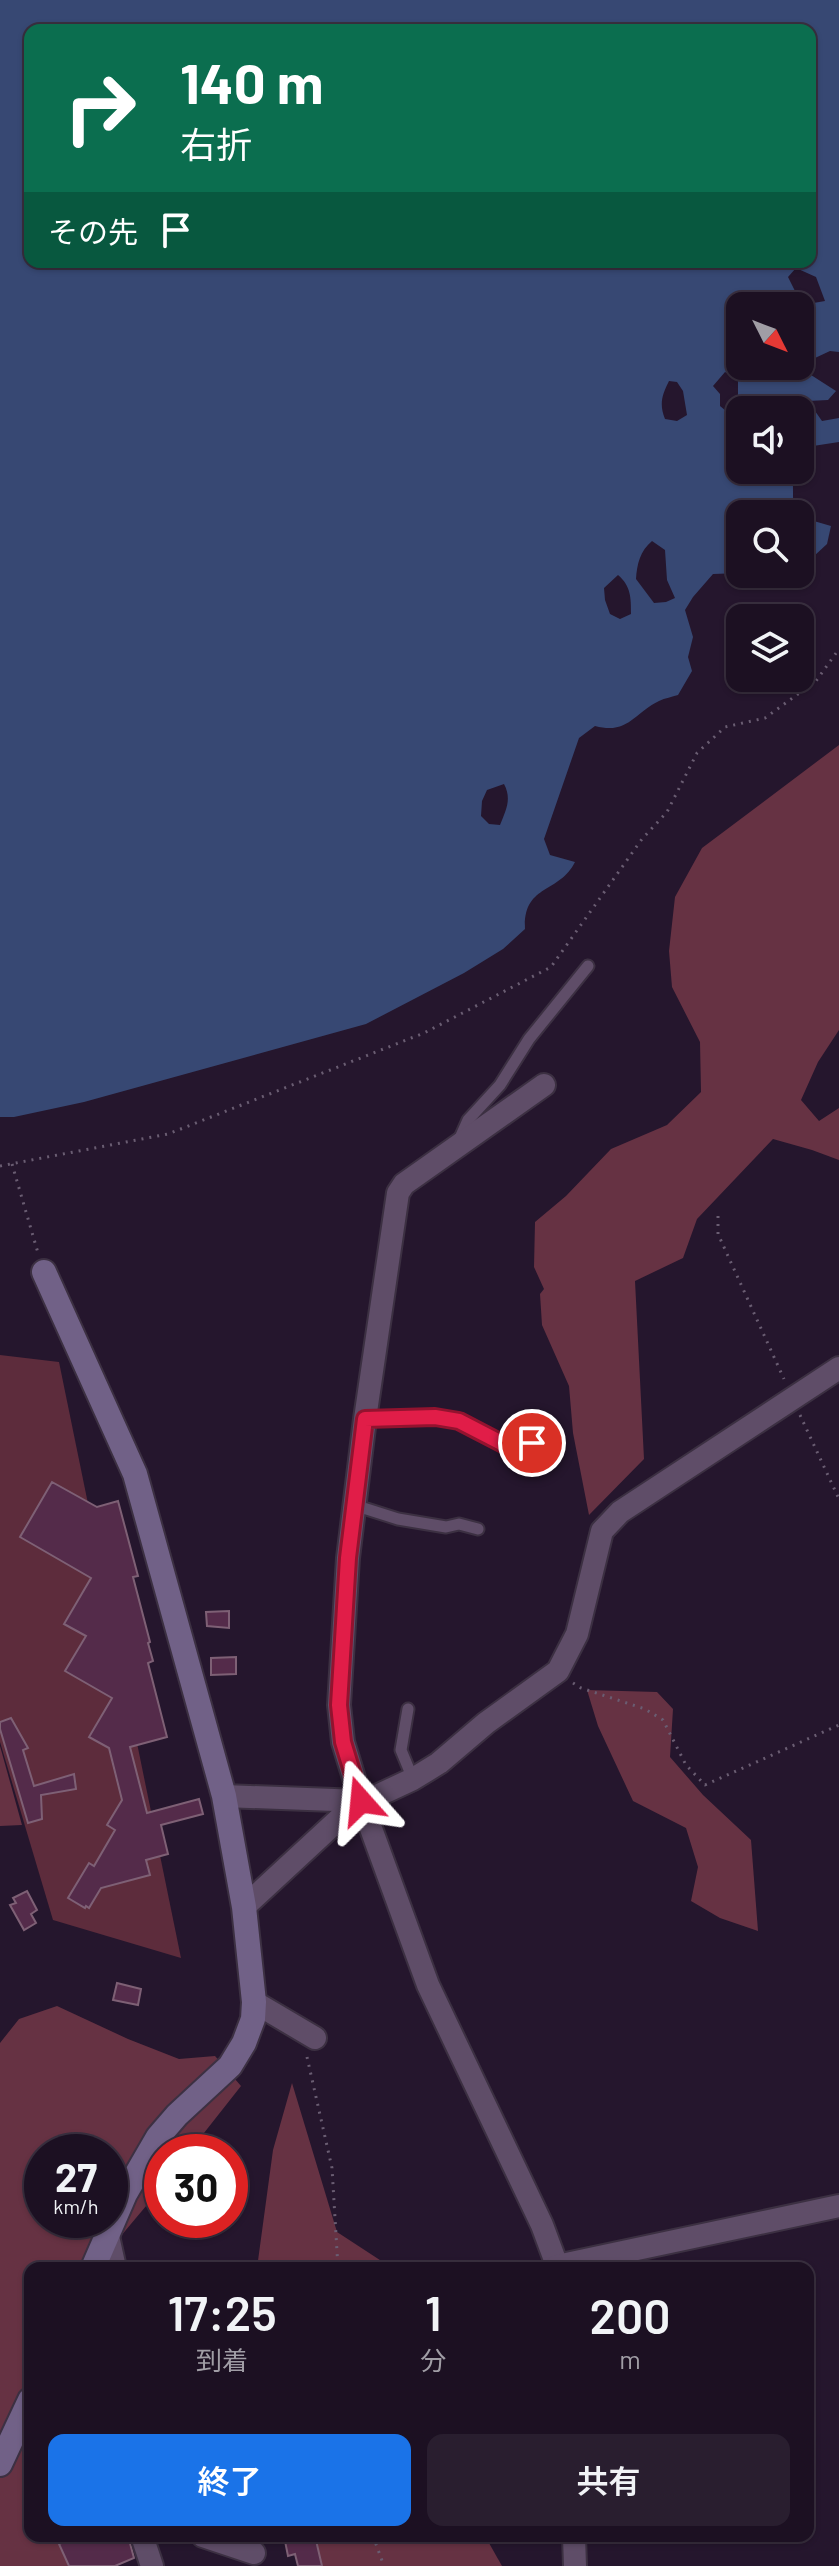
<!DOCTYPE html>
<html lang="ja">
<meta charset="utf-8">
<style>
body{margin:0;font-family:Barlow,"Noto Sans JP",sans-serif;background:#291e2f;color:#f1f3f6;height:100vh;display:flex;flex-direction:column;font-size:30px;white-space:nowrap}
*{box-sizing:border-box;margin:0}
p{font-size:26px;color:#a09da5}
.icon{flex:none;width:44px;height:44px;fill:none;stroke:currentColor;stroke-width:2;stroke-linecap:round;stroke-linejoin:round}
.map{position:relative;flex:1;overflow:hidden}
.details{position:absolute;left:24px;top:2262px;width:790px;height:280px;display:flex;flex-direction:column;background:#1c1022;border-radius:16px;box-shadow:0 2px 6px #0004,0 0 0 2px #3a3040}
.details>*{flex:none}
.guide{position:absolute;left:24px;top:24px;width:792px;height:244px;border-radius:16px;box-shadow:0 2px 6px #0004,0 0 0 2px #3a3040;background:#0b6e4f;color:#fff;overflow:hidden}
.needle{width:52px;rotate:132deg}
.tools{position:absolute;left:726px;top:292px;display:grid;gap:16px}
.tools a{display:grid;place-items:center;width:88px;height:88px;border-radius:16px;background:#1c1022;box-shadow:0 2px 6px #0004,0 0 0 2px #3a3040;font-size:40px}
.speed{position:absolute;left:24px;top:2134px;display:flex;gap:16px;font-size:40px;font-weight:700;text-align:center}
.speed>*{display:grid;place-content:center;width:104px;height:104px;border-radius:50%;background:#1c1022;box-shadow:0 2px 6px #0004,0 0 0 2px #3a3040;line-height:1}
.speed small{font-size:20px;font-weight:400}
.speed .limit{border:12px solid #d22;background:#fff;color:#111}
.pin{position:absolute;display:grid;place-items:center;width:68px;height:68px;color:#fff;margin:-34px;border:4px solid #fff;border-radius:50%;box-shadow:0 2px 8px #0007}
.me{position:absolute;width:88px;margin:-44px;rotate:342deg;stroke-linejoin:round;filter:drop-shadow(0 0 6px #0008)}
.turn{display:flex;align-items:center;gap:28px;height:168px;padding:0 24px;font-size:36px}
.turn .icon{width:104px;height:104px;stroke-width:2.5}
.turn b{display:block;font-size:56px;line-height:68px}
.then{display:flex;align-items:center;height:76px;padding:0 24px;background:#0003;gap:16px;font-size:30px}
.eta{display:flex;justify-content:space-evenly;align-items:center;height:136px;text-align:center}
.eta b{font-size:48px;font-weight:600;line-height:56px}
.primary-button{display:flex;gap:16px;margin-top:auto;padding:16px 24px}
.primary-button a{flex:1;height:92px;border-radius:16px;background:#1a73e8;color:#fff;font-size:32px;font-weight:600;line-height:92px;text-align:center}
.primary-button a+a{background:#291e2f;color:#f1f3f6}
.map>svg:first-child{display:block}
</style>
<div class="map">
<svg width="839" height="2566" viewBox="0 0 839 2566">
<rect width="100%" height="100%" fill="#25162d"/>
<path fill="#5d2c3c" d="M0,1355L59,1362L181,1958L53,1920L0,1742Z"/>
<g fill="#663243" fill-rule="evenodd">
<path d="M839,745V1030L818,1062L801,1100L819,1121L839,1108V1160L812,1150L773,1139L697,1219L683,1258L635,1281L644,1459L589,1515L573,1433L569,1386L542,1325L540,1294L544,1289L534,1267L535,1222L566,1196L611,1149L667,1125L701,1092L700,1042L672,987L669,951L675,897L702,848Z"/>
<path d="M587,1690L657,1692L673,1709L670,1757L703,1795L751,1840L758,1931L720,1918L691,1901L698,1867L686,1828L633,1801L598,1726Z"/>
<path d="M0,1746L22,1825L0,1826Z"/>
<path d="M57,2006L128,2039L179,2059L215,2056L241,2086L189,2152H162V2187L94,2268H30V2359L28,2364L30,2372V2536H73L80,2566H0V2043L19,2019ZM42,2152H110V2220H42Z"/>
<path d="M292,2083L337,2232L386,2264L432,2263L436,2268H257L273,2150Z"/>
<path d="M313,2536H485L502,2566H318Z"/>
</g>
<g fill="#374873" fill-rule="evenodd">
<path d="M0,0H839V352L830,351L800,365V306H740V366H797L836,391L828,400L808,401L822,421L839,418V442L800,448V410H740V470H791C795,486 791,498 795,514H740V573L713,574L693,597L685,610L693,637L688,657L692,671L678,695C672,697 665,698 659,701C634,713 628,735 595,726L579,738L544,839L550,855L575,862C559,894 523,884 525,929L503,949L464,973L366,1024L84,1102L14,1117H0ZM30,30H810V262H30ZM796,268L816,277L825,301L802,305L788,277ZM725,372L738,379V413L731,415L720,406V394L713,386ZM669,381L677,382L683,391L687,415L677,421L665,419C659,404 662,395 669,381ZM652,541L665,550L667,580L675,598L666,602L654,603L636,579C637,564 640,551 652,541ZM618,575C631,586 631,598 631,614L620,619L610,614L605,600L604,588ZM504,784C512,799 506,810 500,825L489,824L481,816L482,801L487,790Z"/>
<path d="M800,517L831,526L827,544L800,569Z"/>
</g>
<g fill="#542b4a" stroke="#7e6075" stroke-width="2">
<path d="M52,1482L97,1507L118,1501L138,1576L133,1577L150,1642L148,1643L153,1661L148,1663L167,1737L130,1747L147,1813L199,1799L203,1814L161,1825L168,1854L146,1860L150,1875L101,1888L89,1908L86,1906L85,1908L68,1898L89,1863L94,1866L115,1830L107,1825L122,1800L109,1748L89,1737L112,1698L65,1671L86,1636L64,1624L91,1578L20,1537Z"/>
<path d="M229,1611V1628L207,1626L206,1612Z"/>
<path d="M236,1657V1674L211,1675V1658Z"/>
<path d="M11,1718L28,1748L23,1750L34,1786L74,1774L76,1789L41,1795L42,1819L28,1823L0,1729V1722Z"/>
<path d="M27,1891L37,1910L31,1914L36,1923L24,1930L10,1905L16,1903L13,1898Z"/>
<path d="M117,1983L141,1989L138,2005L113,2000Z"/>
<path d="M78,2536H128L134,2558L115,2566H69L59,2544Z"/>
<path d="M284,2536H315L322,2566H298L295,2554L288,2556Z"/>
</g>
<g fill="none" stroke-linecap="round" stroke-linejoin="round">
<g stroke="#3c3042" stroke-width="15">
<g id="lane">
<path d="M460,1138L468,1120L500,1085L529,1039L588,966"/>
<path d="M365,1419L435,1417L459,1421L515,1450L532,1443"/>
<path d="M354,1505L398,1519L446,1527L459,1524L478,1529"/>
<path d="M408,1709L401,1750L413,1779"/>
</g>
</g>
<g stroke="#3c3042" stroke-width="26">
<g id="street">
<path d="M544,1085L404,1184L398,1193L365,1419L348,1558L339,1705L343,1742L361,1801L428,1985L542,2225L558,2268"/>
<path d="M224,1796L361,1801"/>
<path d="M244,1907L351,1808L413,1779L439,1763L486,1723L558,1671L577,1634L602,1531L620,1512L839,1368"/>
<path d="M254,2002L315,2038"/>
<path d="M108,2236L115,2268"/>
<path d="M557,2266L839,2206"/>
<path d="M142,2536L152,2566"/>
<path d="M203,2536L254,2553"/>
<path d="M574,2536L575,2566"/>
</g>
</g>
<g stroke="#3c3042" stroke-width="28">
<g id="secondary">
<path d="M44,1272L135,1474L224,1796L244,1907L254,2002L253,2019L244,2043L230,2066L177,2115L158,2137L125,2194L93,2268"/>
<path d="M0,2464L30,2400"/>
</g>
</g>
<g stroke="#6a5d72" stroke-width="3" stroke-dasharray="2 6" stroke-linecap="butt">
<path d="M12,1164L38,1253"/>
<path d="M0,1166L168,1134L424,1033L551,967L642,839L667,812L697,753L725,727L765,718L816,681L839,649"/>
<path d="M718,1216V1234L784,1379"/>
<path d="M800,1415L839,1499"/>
<path d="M573,1683L581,1688L645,1709L663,1720L686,1765L705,1785L839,1725"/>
<path d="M307,2057L332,2168L338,2268"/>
<path d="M373,2536L384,2566"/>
</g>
<use href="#lane" stroke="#5f4d68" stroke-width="11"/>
<use href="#street" stroke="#5f4d68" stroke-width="22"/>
<use href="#secondary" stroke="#716187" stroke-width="24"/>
</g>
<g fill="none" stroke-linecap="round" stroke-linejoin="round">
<g stroke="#92132f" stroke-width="20">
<path id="route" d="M361,1801L343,1742L339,1705L348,1558L365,1419L435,1417L459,1421L515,1450L532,1443"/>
</g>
<use href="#route" stroke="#e11d48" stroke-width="14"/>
</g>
</svg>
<div class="tools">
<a><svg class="needle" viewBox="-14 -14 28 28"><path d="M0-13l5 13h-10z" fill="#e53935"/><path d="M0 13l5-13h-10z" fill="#a09da5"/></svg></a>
<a><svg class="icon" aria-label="sound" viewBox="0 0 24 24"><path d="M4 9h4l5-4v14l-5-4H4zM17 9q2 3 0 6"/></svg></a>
<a><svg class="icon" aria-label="search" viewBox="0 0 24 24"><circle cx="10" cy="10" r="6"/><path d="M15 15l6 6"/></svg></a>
<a><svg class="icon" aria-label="layers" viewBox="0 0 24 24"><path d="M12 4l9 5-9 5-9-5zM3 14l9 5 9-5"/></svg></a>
</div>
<div class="speed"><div>27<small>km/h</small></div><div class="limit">30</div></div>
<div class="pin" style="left:532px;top:1443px;background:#d93025"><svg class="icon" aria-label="arrive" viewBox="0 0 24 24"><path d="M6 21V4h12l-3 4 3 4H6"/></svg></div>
<svg class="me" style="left:361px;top:1801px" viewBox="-20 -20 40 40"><path d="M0-17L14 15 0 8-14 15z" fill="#e11d48" stroke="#fff" stroke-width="4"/></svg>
<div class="guide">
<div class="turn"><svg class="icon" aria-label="right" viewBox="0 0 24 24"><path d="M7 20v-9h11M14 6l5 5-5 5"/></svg><div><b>140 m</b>右折</div></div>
<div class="then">その先<svg class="icon" aria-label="arrive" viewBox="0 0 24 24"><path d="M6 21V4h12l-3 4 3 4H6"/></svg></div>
</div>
<section class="details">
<div class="eta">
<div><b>17:25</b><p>到着</p></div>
<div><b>1</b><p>分</p></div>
<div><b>200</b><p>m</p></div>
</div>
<div class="primary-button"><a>終了</a><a>共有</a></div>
</section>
</div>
